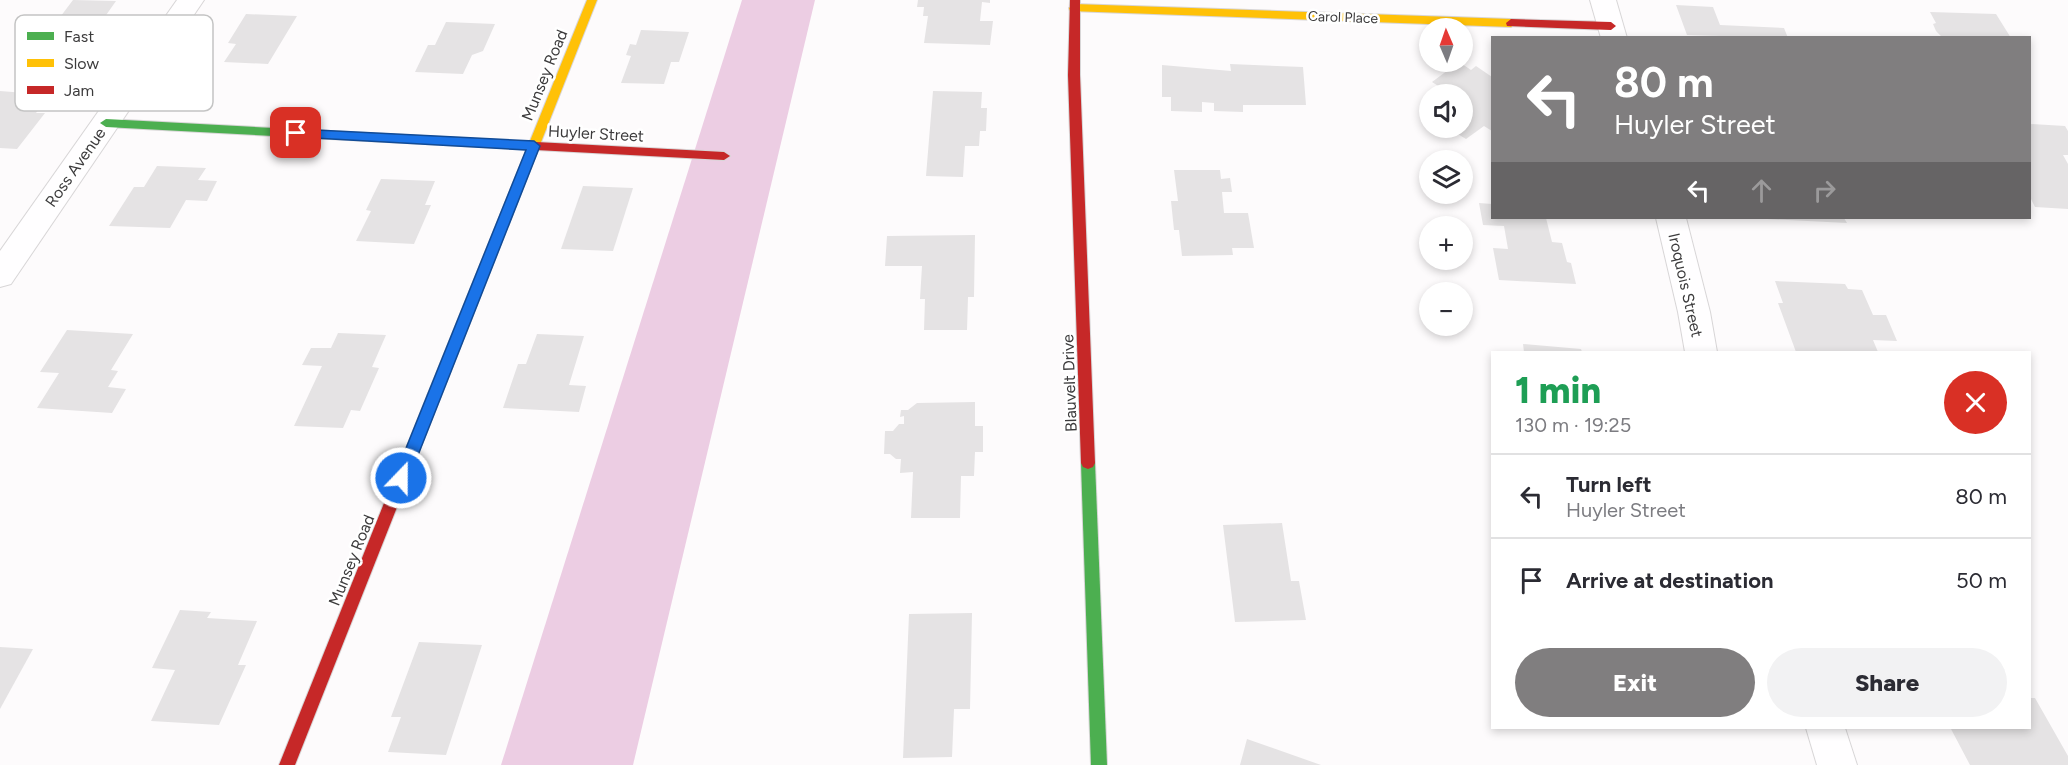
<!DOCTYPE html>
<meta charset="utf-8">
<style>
body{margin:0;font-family:Figtree,sans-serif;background:#f2f2f3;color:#2b2b33;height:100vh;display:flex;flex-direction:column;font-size:22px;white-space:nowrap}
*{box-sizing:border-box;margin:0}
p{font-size:20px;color:#7c7c81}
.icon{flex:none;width:33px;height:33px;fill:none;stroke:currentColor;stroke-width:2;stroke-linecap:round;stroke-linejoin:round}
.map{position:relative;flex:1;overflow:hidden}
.drawer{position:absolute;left:1491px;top:351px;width:540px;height:378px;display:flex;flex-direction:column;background:#fff;border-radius:0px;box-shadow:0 3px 9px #0003}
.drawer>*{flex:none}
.top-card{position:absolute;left:1491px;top:36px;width:540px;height:183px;border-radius:0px;box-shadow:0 3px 9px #0003;background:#807e7f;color:#fff;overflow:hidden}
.needle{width:39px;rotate:358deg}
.buttons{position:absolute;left:1419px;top:18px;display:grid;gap:12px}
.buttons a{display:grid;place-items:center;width:54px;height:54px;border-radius:50%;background:#fff;box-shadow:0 3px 9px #0003;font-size:30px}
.pin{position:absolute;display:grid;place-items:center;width:51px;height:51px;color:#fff;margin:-26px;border-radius:12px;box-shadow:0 3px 9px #0006}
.me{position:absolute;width:66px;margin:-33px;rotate:22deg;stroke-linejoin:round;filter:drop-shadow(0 0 4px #0008)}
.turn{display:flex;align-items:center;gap:21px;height:126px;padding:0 24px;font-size:27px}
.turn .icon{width:78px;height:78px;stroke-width:2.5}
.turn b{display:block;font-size:42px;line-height:51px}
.lanes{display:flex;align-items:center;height:57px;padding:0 24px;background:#0003;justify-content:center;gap:30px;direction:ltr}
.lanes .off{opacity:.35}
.round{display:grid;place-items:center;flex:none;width:63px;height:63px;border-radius:32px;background:#f2f2f3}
.headline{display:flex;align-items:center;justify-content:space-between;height:102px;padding:0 24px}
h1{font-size:36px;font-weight:800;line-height:45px;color:#1e9e55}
.action{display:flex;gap:12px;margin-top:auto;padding:12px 24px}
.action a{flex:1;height:69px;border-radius:36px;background:#807e7f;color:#fff;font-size:24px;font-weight:800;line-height:69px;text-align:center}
.action a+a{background:#f2f2f3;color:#2b2b33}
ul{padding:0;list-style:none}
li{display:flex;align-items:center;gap:18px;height:84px;padding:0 24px;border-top:2px solid #e1e1e2}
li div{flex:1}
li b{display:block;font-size:22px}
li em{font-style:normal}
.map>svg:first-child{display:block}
</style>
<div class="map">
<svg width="2068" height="765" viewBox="0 0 2068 765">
<rect width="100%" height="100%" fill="#fdfbfc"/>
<path fill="#eccde3" d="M742,0H815L633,765H501Z"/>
<g fill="#e5e3e4">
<path d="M73,0L116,1L104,18L112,20L90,51L36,49Z"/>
<path d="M918,0H990V3L982,2L980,21H993L990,45L924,43L928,16H923L924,7H917Z"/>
<path d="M1676,5L1713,7L1720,25L1784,28L1788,38L1687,35Z"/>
<path d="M1930,12L1996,14L2011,38H1943L1936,31L1933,24L1936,23Z"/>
<path d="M246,14L297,16L268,64L224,62L236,44L228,43Z"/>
<path d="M446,22L495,24L483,51L472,55L463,74L415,72L428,45H435Z"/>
<path d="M641,30L689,32L679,62H671L664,84L621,83L631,56L626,55L630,44L636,45Z"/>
<path d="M1459,62L1471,70L1476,66L1492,77V131L1484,126L1466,139L1448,128H1462V94H1451L1432,82Z"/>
<path d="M1230,64L1303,67L1306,105H1243V112L1214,111V103L1202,102V112L1171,111V97H1162V65L1231,71Z"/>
<path d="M0,91L50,95L36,113H45L17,149L0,148Z"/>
<path d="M933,91L982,92L981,108H987L986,131H980L979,146H965L963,177L926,176Z"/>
<path d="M2030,124L2065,126L2068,131V155H2063L2068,164V209L2035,207L2030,197Z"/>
<path d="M157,166L206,168L198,180L217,181L207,201L186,200L170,228L109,226L134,187H144Z"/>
<path d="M1174,170H1220L1221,179L1230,178L1232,192H1222L1224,213H1248L1254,248H1232L1233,255L1182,256L1179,230H1174L1171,201H1178Z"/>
<path d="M381,179L435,181L425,205H431L414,244L356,241L371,211L366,210Z"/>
<path d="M583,186L633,188L613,251L561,249Z"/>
<path d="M1479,203L1492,204V218H1546L1552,242L1562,243L1567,262L1571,263L1576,284L1499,280L1493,248L1508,249L1504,226L1483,225Z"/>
<path d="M1767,218H1844L1847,223L1767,219Z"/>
<path d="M975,235L974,297H968L967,330H924L925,299H920L922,266H885L887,236Z"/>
<path d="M1775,281L1845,284L1848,289L1862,290L1873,315H1886L1897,341L1873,340L1878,352H1796L1778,303H1783Z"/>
<path d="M67,330L133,334L111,370L118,371L108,387L126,389L112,413L37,408L59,373L40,372Z"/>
<path d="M338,333L386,335L372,367L379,368L360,411L351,410L343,428L294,426L322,366L302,365L311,348H331Z"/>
<path d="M537,334L584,336L569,385L586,386L579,412L503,408L518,364H526Z"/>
<path d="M1523,344L1581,349L1582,352H1524Z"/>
<path d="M975,402V426H983V452H975L974,476H961L960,518H911L913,472L900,473L901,459H896L890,454H884L885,431H893L899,424H904V416L900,417L901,410H908L917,403Z"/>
<path d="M1282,523L1291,581H1299L1306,620L1235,622L1223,525Z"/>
<path d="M180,610L211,612L207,618L257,621L238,665H246L219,725L151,721L175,670L152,668Z"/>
<path d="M972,613L970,709H954L952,757L903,758L909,614Z"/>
<path d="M419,642L482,645L446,755L388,752L401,717H391Z"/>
<path d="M0,647L33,649L0,709Z"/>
<path d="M2030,698H2035L2068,756V765H1970L1951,729L2030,728Z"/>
<path d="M1247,739L1321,765H1240Z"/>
</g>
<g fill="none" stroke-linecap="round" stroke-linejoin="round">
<g stroke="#d8d6d7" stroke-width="2">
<g id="street">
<path d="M177,0H204L11,284L0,287V251Z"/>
<path d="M1590,0H1616L1627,38H1601Z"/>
<path d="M1656,218H1686L1710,312L1717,352H1685L1678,312Z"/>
<path d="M1806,728H1845L1857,765H1817Z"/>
</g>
</g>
<g stroke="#d8d6d7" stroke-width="2">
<g id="fast">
<path d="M106,119L481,139L487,143L481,147L106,127L100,123Z"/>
<path d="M1088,457L1093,459L1095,463L1107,765H1091L1081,463L1083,459Z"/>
</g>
</g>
<g stroke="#d8d6d7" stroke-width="2">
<g id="slow">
<path d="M587,0H597L441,396L439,400L434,402L429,400L427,396Z"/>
<path d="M1074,4L1511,19L1516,23L1511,27L1070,11L1069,8Z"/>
</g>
</g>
<g stroke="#d8d6d7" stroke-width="2">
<g id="jam">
<path d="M1070,0H1080V75L1095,463L1093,467L1088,469L1083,467L1081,463L1068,75Z"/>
<path d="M1511,19L1611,22L1616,26L1611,30L1507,26L1506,23Z"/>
<path d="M481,139L724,152L730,156L724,160L481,147L475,143Z"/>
<path d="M434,390L439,392L441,396L295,765H279L427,396L429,392Z"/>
</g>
</g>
<use href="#street" fill="#fffeff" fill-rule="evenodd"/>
<use href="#fast" fill="#4caf50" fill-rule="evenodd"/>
<use href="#slow" fill="#ffc107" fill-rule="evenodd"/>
<use href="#jam" fill="#c62828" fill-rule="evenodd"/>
</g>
<path fill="#1a73e8" stroke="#114b97" stroke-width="1.5" d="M296,129L534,141L540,146L409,478L406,482L401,484L396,482L394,478L526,150L296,137L290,133Z"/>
<g text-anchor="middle" stroke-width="5" stroke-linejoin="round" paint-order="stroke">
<g font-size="14" fill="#3c3b3c" stroke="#fff">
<text transform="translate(1343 17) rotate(2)" y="5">Carol Place</text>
</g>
<g font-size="16" fill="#3c3b3c" stroke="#fff">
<text transform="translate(544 75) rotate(-68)" y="6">Munsey Road</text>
<text transform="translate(596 133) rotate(3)" y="6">Huyler Street</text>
<text transform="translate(75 167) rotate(-55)" y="6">Ross Avenue</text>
<text transform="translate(1686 285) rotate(77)" y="6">Iroquois Street</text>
<text transform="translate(1069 383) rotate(-92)" y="6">Blauvelt Drive</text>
<text transform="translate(351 560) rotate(-68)" y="6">Munsey Road</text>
</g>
</g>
<rect x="15" y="15" width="198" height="96" rx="9" fill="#fff" stroke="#c4c4c4" stroke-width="1.5"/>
<rect x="27" y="32" width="27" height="8" fill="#4caf50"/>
<rect x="27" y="59" width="27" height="8" fill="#ffc107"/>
<rect x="27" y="86" width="27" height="8" fill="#c62828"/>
<g font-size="16" fill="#3c3b3c">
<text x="64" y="42">Fast</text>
<text x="64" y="69">Slow</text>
<text x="64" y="96">Jam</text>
</g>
</svg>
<div class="buttons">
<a><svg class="needle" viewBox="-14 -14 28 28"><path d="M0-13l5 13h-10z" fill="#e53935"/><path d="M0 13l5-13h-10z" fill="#7c7c81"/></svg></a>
<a><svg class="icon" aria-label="sound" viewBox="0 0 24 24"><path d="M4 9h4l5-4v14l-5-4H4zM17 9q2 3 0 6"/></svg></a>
<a><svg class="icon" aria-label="layers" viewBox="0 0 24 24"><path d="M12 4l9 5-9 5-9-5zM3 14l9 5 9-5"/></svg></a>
<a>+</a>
<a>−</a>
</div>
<div class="pin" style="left:296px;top:133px;background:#d93025"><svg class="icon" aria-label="arrive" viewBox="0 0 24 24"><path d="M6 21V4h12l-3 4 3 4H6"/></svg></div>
<svg class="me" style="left:401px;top:478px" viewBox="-20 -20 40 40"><circle r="17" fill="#1a73e8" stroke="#fff" stroke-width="3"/><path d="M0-11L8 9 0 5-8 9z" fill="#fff"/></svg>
<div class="top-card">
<div class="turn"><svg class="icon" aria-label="left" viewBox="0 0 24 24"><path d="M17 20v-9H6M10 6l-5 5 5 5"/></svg><div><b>80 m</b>Huyler Street</div></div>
<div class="lanes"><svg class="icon" aria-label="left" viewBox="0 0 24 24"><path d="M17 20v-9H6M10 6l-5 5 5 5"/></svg><svg class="icon off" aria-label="ahead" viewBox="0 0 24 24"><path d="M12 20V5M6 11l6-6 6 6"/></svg><svg class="icon off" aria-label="right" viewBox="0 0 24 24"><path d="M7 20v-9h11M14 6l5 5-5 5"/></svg></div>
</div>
<section class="drawer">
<div class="headline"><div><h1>1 min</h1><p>130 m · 19:25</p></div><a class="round" style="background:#d93025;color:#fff"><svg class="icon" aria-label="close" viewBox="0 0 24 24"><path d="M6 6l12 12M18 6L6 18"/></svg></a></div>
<ul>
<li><svg class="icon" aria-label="left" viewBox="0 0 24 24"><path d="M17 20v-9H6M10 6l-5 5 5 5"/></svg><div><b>Turn left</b><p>Huyler Street</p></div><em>80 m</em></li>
<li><svg class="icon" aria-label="arrive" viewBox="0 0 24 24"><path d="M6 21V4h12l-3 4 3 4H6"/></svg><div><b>Arrive at destination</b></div><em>50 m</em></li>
</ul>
<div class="action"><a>Exit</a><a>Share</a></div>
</section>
</div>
